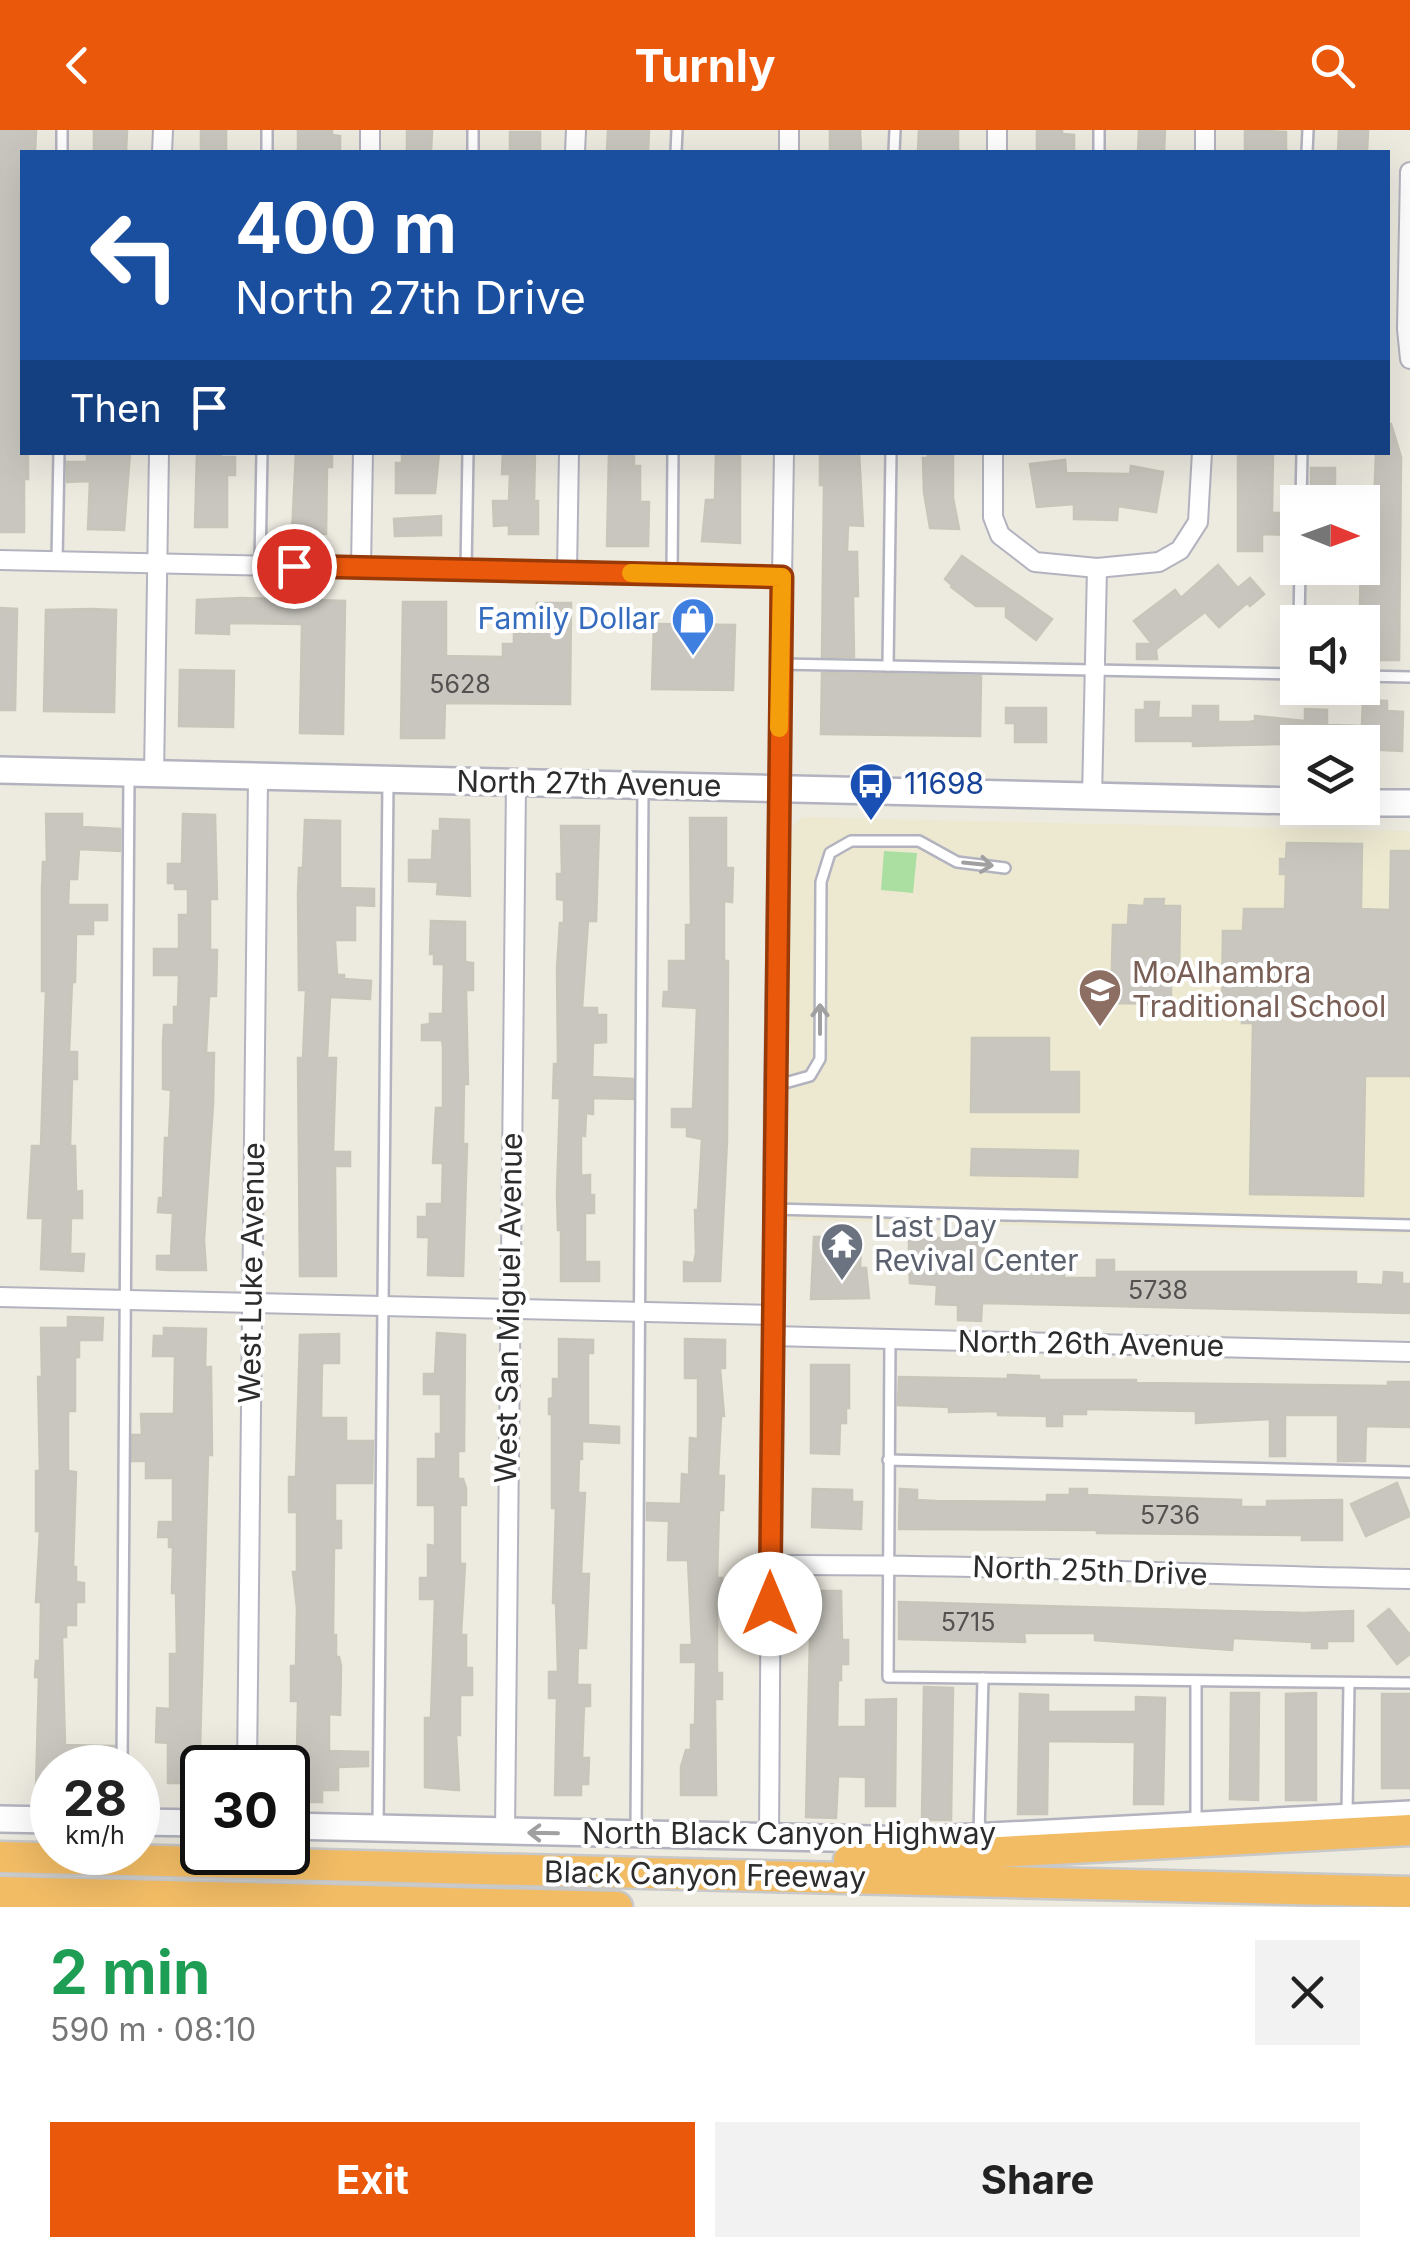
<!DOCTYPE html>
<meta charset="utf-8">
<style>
body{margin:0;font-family:Inter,sans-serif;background:#f2f2f2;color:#222;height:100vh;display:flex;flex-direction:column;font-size:38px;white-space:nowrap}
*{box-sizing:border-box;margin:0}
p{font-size:32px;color:#767676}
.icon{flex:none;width:55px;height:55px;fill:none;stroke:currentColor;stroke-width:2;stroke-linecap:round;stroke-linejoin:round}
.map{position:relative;height:1777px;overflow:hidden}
.panel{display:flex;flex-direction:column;background:#fff;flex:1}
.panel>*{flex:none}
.banner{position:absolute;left:20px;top:20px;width:1370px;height:305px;border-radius:0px;box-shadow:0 10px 40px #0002;background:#1a4fa0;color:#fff;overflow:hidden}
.needle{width:65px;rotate:91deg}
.tools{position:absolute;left:1280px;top:355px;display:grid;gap:20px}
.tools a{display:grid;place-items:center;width:100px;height:100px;border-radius:0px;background:#fff;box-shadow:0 10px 40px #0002;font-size:50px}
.speed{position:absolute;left:30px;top:1615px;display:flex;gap:20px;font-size:50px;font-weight:700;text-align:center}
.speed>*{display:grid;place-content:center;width:130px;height:130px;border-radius:50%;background:#fff;box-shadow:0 10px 40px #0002;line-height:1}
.speed small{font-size:25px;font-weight:400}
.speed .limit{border:5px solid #111;border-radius:15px;background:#fff;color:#111}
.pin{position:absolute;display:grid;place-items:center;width:85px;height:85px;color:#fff;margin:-42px;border:5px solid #fff;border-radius:50%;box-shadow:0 2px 10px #0007}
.me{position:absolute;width:110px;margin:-55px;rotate:0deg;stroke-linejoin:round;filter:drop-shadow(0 0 8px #0008)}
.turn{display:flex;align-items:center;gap:35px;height:210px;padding:0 50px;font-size:45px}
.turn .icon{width:130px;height:130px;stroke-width:2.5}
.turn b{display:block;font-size:70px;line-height:85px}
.then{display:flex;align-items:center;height:95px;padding:0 50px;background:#0003;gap:20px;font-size:38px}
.round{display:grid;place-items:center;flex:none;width:105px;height:105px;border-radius:0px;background:#f2f2f2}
.headline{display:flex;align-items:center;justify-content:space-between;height:170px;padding:0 50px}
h1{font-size:60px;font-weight:700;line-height:75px;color:#1e9e55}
.primary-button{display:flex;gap:20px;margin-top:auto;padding:20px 50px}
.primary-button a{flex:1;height:115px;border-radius:0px;background:#ea580c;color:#fff;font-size:40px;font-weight:700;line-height:115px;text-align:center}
.primary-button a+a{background:#f2f2f2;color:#222}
header{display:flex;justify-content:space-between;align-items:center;height:130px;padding:0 50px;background:#ea580c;color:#fff;font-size:45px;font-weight:700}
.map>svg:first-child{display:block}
</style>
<header><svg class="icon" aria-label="back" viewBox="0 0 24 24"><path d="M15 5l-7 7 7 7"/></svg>Turnly<svg class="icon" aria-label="search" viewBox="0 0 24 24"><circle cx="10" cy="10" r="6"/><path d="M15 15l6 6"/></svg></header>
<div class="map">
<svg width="1410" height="1777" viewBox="0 0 1410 1777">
<rect width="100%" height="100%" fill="#edeae0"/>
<path fill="#ede9d1" d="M803,687L1410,701V1104L788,1090L791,706L793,695Z"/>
<path fill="#abdfa1" d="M884,721L917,723L913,763L881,760Z"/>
<g fill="#c9c6bf" stroke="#c8c6ba" stroke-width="2.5">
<path d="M0,0H36L35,22H22V322H28V349H24V402H0Z"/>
<path d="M94,0H127L126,22H94Z"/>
<rect x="201" y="0" width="25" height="22"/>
<path d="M298,0H332V5L340,6V22H298Z"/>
<path d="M407,0H432L431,22H407Z"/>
<path d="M608,0H649L648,22H607Z"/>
<path d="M830,0H860L861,22H830Z"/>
<path d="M919,0H958V22L918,21Z"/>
<path d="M1037,0H1062V4L1074,5V22H1037Z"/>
<path d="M1139,0H1165L1164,22H1138Z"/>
<path d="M1245,0L1286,2V22H1245Z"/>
<path d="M1339,0H1368L1367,22H1338Z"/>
<rect x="510" y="2" width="30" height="20"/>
<path d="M1391,294L1401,327L1399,530H1369L1370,476H1360L1362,372L1374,373L1376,324H1388V295Z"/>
<path d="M87,322H130L124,400L88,399L90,351L67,352V332H87Z"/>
<path d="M197,322H221V327H235V345H227V397H195Z"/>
<path d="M296,322H332V337H327L326,404L292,403Z"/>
<path d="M402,322H439L435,363H396V333H402Z"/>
<path d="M503,322H535L534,371H538V404H509V395L494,396L493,371H509L510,344H502Z"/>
<path d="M609,322H634V336H640V372H649L648,416H607Z"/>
<path d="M820,322H859L863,396L848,395L847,422H857L858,466H853L854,527H822L824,355H820Z"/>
<path d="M928,322H953V368L959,399L930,398L924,362L923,328H928Z"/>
<path d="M1238,322H1273L1272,383H1293L1292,405L1262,404V421H1238Z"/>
<path d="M716,323H740V413L702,411L706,370H715Z"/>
<path d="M1065,330L1066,343L1130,344L1131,336L1163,342L1156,382L1118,376L1117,390L1074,389V374L1037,377L1030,334Z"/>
<rect x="1311" y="338" width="24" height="32"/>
<path d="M441,386V405L395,406L394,389Z"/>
<path d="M962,426L1052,489L1036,510L1006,487V476H976L951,457L952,455L945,449Z"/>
<path d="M1218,435L1238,458L1250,448L1264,464L1250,476L1247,473L1219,497L1205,482L1156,519L1157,529H1137V514H1152L1134,491L1175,460L1181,468Z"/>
<path d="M241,468L345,471L343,604L300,603L302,494L229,493V504L196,503L197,470Z"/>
<path d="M403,472H446V526L503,527V514H514V504H536L537,473H571L570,574L445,573L444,608H401Z"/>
<path d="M0,478L17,479L15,580H0Z"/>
<path d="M91,479L116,480L114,582L44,581L46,480Z"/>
<path d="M654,494L735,495L733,560L652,559Z"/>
<path d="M180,540L234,541L233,597L179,596Z"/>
<path d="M822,543L981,546L980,606L821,604Z"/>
<path d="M1363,570L1387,571V581L1403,582L1402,621L1362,619V612L1193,616V611H1136V580H1145V572H1159L1158,588H1193V576H1218V592H1248L1255,591V586L1305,591V579L1327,580V595L1362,596Z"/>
<path d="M1006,578H1046V612H1015V593H1006Z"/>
<path d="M46,684H82V697L120,699V721L79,719L77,749H69L68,775H107V790H93V804H76L75,852H72L69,922H77V949H72L70,1016H75L76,1062L82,1061V1088H71L70,1124H84L83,1141L41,1139L43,1088H28L32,1016H41L46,861H42V759L43,732H47Z"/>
<path d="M183,684L215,685L217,769H210V820H217L216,866H209L206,923H214L213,974L204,1110L206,1140H168L157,1139V1126H171L173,1083L158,1082L159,1068H163L165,1008H169L170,985L171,960L163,959V913L164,895H174V877H178L179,845H154V819H179V785H188V759H175V753H168V734H182Z"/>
<path d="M690,688H726V738H733L732,772L724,771V831H728L727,1011L720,1151H684V1132L694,1133L696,1123L695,1080H698L702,1009L687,1006V997H672V979H693L697,878L663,876L664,862H669V831H686V795H691Z"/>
<path d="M440,689L469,690L470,766L437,764L438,752L409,751V730H432L433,701H440Z"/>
<path d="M305,690L340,691V758L374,759V776L355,775V810H335L337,845H344V849L371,851L370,869L330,867L327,928H336L333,1022H350V1036H335L336,1146H300L298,928H303L306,860H299L298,764L299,738H303Z"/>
<path d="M561,696H599L596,791H588L582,878H597V885H606V912L593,913L592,947L633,949V969L593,968V984L586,983L585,1006L581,1005V1046L590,1045V1065H594V1083H585V1132H599V1151H561V1100H558L557,1063L560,968H553L554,934H558L557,838L560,793H564V770L557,769V744H562Z"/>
<path d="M1287,713L1362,714L1361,779L1390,780L1391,721H1410V946H1365L1363,1066L1250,1064L1253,893H1242V872L1222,871L1223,801H1243L1244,779H1285L1286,744H1280V729H1286Z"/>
<path d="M1145,769H1164L1163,776H1180L1179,848H1171V874L1111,873L1113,795H1128L1129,775L1144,776Z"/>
<path d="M431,791L465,792V832L473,833V860H466L468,954H464L463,1014H467L463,1146L428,1145L429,1107H418V1087H427V1074H442L443,1033H433L436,978H443V917L442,910H422V895L430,894V884H443L444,834H434V824H430Z"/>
<path d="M972,908H1049V942H1079V982H971Z"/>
<path d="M972,1019L1078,1021L1077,1047L971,1045Z"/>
<path d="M956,1095H976V1106H984L983,1135L1031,1136V1140H1064V1148H1097V1130H1114V1142H1356V1154L1383,1155L1384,1142L1402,1143V1154H1410V1183L982,1173L981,1191L958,1190V1175L936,1174L937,1155L910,1153L909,1135V1108H956Z"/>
<path d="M814,1107H861L860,1138H866L869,1168L811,1169Z"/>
<path d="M68,1187L103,1188L102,1210H79V1227H75V1281H68V1341L76,1342L73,1437H76V1452L84,1453V1472H76V1495H66V1507H62L65,1615L114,1616V1633H82V1638H52V1657H36L39,1547H35L36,1531H40L41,1472H36L40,1401H36V1341H40L38,1247H42L41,1198H68Z"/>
<path d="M164,1198L206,1199L205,1237H211L212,1325H208L200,1618H202V1653H168V1613L156,1612L157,1578L170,1579V1524H177L176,1463H172L173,1417H169V1407H158L159,1392H173V1348H146V1331H132V1305H142L141,1284H174L175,1226H153L154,1206H164Z"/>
<path d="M437,1203L465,1205L464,1321H458V1349H463L466,1358V1375H460V1434H465L461,1505H466V1538H472V1565H460V1605H456L459,1660H456L425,1657V1588H431L435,1469H420V1448H428V1415L435,1416V1375H418V1329H436V1304H441V1264H424V1244H435Z"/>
<path d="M339,1204V1233H322L321,1288H346V1311H373L372,1353H335V1391H341V1418H334L333,1505H336V1527H339L341,1536L340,1585L329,1584V1621L368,1622V1636L338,1637V1660H322V1672H296L298,1571H291V1536H296L297,1478L293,1442H297V1382H289V1347H296L300,1205Z"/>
<path d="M559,1209L593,1210V1223H588V1295L619,1297V1313L582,1311V1329H579L578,1363H585L581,1444H589L586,1518H578L577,1555H590V1576H584L582,1628H589L588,1654H581V1665H555L557,1568H549V1542H558L556,1473H553L556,1378H552V1284H549V1269L553,1268V1249H559Z"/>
<path d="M685,1209L725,1210V1238H720L724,1286H721L718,1346H724L723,1380H719L717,1448H722L723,1475H717V1543H722V1569H715L716,1665H681V1637L686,1620H691V1595H695L696,1532H681V1515H692L688,1430H668L669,1391L647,1390V1373L681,1374L682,1344L689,1345L690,1308L698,1309V1248H685Z"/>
<path d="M811,1235H849V1278H846V1293H840L839,1324L811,1323Z"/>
<path d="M1008,1245L1039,1246V1250H1136V1253L1388,1256V1252H1410V1297L1366,1296L1365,1331H1338V1285H1285V1326H1270V1289L1196,1293V1281L1086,1279V1284H1062V1296H1047V1286L998,1285V1281L949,1282V1277L898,1275L899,1247L1008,1249Z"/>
<path d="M1397,1353L1410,1386L1366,1406L1351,1374Z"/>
<path d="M813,1359L852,1360V1372H862L861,1399L812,1397Z"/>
<path d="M900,1359L917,1360V1370L936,1371L1047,1372V1365H1070V1359H1087V1365L1241,1370V1377H1267V1371L1342,1370V1410H1302V1405L1097,1403V1400L899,1399Z"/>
<path d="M811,1461H841L842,1510H848V1534H841V1550H838L837,1597H866V1570L896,1569L895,1676H866V1647L838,1646L836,1688L806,1687Z"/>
<path d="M899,1472L1304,1483L1353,1481V1511H1327V1518H1312V1512L1233,1508L1232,1520L1095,1510V1503H1024L1025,1512L899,1509Z"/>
<path d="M1389,1479L1410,1505V1524L1397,1534L1368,1496Z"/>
<path d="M924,1557L953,1558L951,1690H922Z"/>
<path d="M1231,1563H1259L1258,1670L1230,1669Z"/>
<path d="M1316,1563V1670H1286V1564Z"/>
<path d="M1020,1564L1048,1565V1582H1136V1567L1165,1568L1163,1674H1134L1135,1612L1048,1611L1047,1684H1018Z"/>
<rect x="1382" y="1564" width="28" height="94"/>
</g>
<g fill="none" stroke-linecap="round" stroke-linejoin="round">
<g stroke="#b3b3bf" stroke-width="14">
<g id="lane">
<path d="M62,22V0"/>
<path d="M267,22V0"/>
<path d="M473,22V0"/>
<path d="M676,22L677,0"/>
<path d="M894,22L895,0"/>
<path d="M1099,22V0"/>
<path d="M1307,22L1308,0"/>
<path d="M1301,372L1302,322"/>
<path d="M57,431L59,322"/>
<path d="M260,435L262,322"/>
<path d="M466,440L468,322"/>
<path d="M672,444L673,322"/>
<path d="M1299,492L1300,438"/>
<path d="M780,534L1298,544"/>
<path d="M888,536L891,322"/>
<path d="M1362,546L1410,547"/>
<path d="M774,956L810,946L820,929L821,752L830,723L851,711H919L957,732L1005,738"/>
<path d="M773,1079L1410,1095"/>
<path d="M890,1209L888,1547L1410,1553"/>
<path d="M888,1330L1410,1342"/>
<path d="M122,1638L129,645"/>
<path d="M1347,1684L1349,1553"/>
<path d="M1196,1690V1551"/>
<path d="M378,1695L388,651"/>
<path d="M636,1701L643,657"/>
<path d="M979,1705L983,1548"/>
</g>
</g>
<g stroke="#b3b3bf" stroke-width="22">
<g id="street">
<path d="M162,22L163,0"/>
<path d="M370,22V0"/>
<path d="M575,22L576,0"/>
<path d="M789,22V0"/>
<path d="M997,22V0"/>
<path d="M1205,22V0"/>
<path d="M1410,42L1407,199L1410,229"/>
<path d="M993,322V387L1000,405L1035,432L1097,438L1159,432L1180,420L1198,392L1202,322"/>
<path d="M0,430L782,447"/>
<path d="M361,437L363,322"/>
<path d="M567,442L569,322"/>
<path d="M154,646L159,322"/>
<path d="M1092,668L1097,438"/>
<path d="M0,1167L772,1185"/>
<path d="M772,1206L1410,1222"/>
<path d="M770,1435C983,1434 1197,1445 1410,1449"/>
<path d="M247,1638L258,648"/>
<path d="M505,1702L516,653"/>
<path d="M769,1708L774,956L784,322"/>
</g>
</g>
<g stroke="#b3b3bf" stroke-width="30">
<g id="secondary">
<path d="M0,640L1298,671"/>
<path d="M1362,673H1410"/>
<path d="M0,1689L52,1690"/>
<path d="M138,1692L202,1693"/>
<path d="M288,1696L916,1710L1410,1684"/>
</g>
</g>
<g stroke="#c8c8c8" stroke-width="35">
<g id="highway">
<path d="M0,1727L1410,1762"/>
<path d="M849,1730L1410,1700"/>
<path d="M0,1762L617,1777"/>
</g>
</g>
<use href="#lane" stroke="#fff" stroke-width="9"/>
<use href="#street" stroke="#fff" stroke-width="18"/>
<use href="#secondary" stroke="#fff" stroke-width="25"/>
<use href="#highway" stroke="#f2bc65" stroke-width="30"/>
</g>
<defs><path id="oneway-shaft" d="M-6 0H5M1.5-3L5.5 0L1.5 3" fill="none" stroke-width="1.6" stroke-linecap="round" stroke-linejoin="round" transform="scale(2.5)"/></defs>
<g stroke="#a0a0a0">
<use href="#oneway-shaft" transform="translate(978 734) rotate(6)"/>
<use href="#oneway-shaft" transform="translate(820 889) rotate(-90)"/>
<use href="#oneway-shaft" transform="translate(543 1703) rotate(-179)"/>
</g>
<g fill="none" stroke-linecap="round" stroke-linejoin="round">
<g stroke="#983908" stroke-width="25">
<path id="route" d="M294,436L782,447L770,1474"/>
</g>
<use href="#route" stroke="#ea580c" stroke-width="18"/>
<path stroke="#f59e0b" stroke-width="18" d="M631,443L782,447L779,598"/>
</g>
<defs>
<g id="shop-pin" transform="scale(2.25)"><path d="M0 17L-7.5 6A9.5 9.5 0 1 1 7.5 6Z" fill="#3f7fe0" stroke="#fff"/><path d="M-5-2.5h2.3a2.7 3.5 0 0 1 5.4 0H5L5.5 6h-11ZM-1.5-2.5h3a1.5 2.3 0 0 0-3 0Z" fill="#fff"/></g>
<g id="bus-pin" transform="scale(2.25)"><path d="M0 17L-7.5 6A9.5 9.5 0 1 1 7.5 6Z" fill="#1a4fb4" stroke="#fff"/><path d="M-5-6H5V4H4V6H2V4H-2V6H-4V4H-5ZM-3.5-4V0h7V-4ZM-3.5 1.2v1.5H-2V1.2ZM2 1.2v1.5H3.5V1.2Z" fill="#fff"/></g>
<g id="school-pin" transform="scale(2.25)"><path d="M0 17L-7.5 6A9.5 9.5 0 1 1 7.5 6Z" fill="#8d6e63" stroke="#fff"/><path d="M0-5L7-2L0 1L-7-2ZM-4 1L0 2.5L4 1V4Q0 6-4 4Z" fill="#fff"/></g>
<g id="temple-pin" transform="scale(2.25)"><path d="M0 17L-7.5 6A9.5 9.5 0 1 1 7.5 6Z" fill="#6b7280" stroke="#fff"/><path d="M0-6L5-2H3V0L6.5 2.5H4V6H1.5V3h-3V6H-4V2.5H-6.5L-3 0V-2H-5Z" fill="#fff"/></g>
</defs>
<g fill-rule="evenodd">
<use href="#shop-pin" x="693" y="489"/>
<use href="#bus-pin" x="871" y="654"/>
<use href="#school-pin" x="1100" y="860"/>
<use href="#temple-pin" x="842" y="1114"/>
</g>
<g text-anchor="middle" stroke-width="8" stroke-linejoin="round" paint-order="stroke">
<g font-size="25" fill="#535251">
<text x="460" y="563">5628</text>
<text x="1158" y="1169">5738</text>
<text x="1170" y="1394">5736</text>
<text x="968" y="1501">5715</text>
</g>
<g font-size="30" fill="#366cbe" stroke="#fff" text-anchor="end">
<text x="660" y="499">Family Dollar</text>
</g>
<g font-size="30" fill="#2c2c2c" stroke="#fff">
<text transform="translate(589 654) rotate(1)" y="10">North 27th Avenue</text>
<text transform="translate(252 1143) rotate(-89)" y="10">West Luke Avenue</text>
<text transform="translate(509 1178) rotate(-89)" y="10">West San Miguel Avenue</text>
<text transform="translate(1091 1214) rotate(1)" y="10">North 26th Avenue</text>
<text transform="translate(1090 1441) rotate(2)" y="10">North 25th Drive</text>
<text x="789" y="1714">North Black Canyon Highway</text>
<text transform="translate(705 1745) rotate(1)" y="10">Black Canyon Freeway</text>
</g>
<g font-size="30" fill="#164399" stroke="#fff" text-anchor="start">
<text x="904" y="664">11698</text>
</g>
<g font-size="30" fill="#785e54" stroke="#fff" text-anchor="start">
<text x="1132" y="853">MoAlhambra<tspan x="1132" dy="34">Traditional School</tspan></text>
</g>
<g font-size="30" fill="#5b616d" stroke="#fff" text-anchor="start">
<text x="874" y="1107">Last Day<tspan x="874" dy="34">Revival Center</tspan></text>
</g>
</g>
</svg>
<div class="tools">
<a><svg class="needle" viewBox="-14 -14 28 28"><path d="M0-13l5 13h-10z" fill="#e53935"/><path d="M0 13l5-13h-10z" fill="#767676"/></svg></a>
<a><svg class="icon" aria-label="sound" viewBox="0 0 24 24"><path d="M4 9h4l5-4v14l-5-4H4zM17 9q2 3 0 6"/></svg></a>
<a><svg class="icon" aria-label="layers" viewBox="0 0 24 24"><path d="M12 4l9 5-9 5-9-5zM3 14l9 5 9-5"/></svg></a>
</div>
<div class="speed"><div>28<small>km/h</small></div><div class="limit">30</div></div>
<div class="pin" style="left:294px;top:436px;background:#d93025"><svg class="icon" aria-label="arrive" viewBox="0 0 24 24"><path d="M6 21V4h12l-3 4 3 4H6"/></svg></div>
<svg class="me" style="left:770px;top:1474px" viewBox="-20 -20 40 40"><circle r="19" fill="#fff"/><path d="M0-13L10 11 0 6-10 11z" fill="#ea580c"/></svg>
<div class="banner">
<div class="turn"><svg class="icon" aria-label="left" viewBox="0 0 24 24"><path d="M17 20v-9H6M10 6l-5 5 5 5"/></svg><div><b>400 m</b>North 27th Drive</div></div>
<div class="then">Then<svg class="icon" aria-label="arrive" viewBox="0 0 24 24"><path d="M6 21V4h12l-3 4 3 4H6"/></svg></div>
</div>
</div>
<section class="panel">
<div class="headline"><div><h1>2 min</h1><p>590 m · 08:10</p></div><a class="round"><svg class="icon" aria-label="close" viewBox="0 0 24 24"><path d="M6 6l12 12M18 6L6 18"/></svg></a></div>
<div class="primary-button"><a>Exit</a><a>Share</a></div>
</section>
